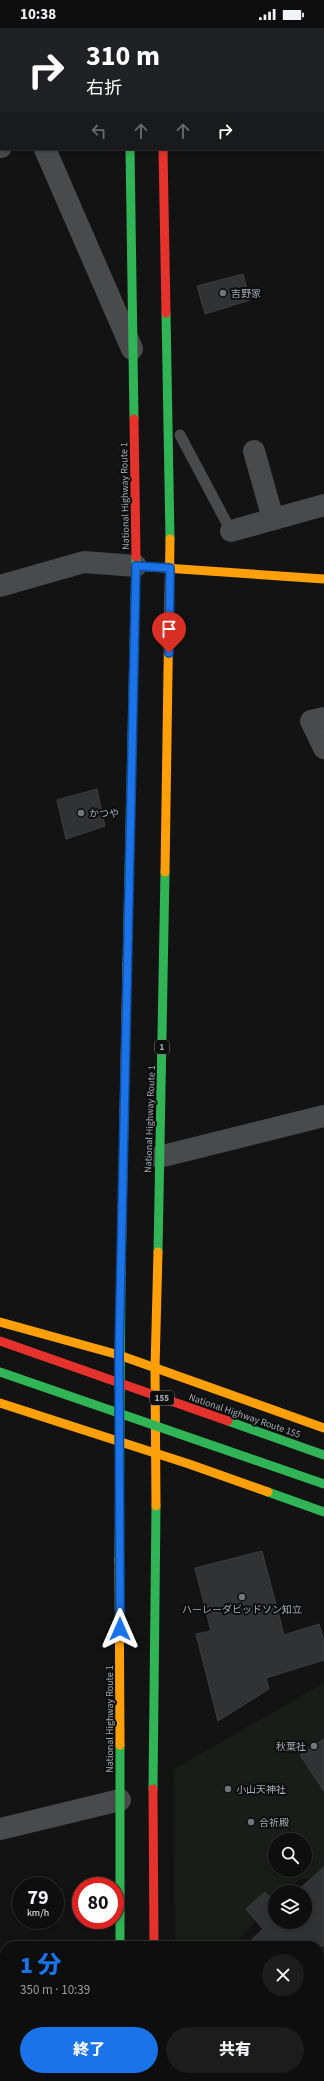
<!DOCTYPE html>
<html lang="ja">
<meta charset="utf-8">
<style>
body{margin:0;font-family:"Source Sans 3","Noto Sans JP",sans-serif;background:#1c1c1d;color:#f1f3f6;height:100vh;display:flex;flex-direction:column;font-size:15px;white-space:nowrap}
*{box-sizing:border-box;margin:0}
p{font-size:13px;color:#9b9c9e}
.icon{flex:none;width:22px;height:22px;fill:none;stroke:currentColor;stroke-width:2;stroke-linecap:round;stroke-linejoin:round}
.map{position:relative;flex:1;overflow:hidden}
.panel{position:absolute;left:0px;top:1913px;width:324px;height:140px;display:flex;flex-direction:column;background:#0e0e0f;border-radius:16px 16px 0 0;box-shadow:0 2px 6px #0003,0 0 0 1px #2e2e2f}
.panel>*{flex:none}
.hud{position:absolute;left:0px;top:0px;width:324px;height:122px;box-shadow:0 2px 6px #0003,0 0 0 1px #2e2e2f;background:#202124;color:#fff;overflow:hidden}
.tools{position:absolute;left:268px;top:1805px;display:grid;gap:8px}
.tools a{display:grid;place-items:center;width:44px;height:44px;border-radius:50%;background:#0e0e0f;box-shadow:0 2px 6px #0003,0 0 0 1px #2e2e2f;font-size:20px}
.speed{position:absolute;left:12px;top:1849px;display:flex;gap:8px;font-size:20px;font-weight:700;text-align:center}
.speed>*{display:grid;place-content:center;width:52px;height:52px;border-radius:50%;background:#0e0e0f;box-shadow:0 2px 6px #0003,0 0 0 1px #2e2e2f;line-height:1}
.speed small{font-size:10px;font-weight:400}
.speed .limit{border:6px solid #d22;background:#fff;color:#111}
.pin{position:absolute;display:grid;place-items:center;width:34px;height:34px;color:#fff;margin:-41px -17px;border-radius:50% 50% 50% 0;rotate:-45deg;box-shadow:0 0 4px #0007}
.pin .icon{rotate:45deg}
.me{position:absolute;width:44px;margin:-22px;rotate:0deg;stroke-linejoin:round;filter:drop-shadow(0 0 3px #0008)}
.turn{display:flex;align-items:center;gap:14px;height:84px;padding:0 20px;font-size:18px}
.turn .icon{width:52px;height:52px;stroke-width:2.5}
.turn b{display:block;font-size:28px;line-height:34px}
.lanes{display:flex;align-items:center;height:38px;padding:0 20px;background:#0003;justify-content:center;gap:20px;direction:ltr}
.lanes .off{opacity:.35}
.round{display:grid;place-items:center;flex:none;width:42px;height:42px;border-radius:21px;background:#1c1c1d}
.overview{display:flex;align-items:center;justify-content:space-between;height:68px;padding:0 20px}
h1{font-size:24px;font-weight:800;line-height:30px;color:#1a73e8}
.cta{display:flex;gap:8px;margin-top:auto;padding:8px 20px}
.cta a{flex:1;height:46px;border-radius:24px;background:#1a73e8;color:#fff;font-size:16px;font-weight:800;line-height:46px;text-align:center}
.cta a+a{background:#1c1c1d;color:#f1f3f6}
.status{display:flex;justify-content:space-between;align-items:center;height:28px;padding:0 20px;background:#0e0e0f;direction:ltr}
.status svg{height:11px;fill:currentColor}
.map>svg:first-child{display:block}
</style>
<div class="status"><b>10:38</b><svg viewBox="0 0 49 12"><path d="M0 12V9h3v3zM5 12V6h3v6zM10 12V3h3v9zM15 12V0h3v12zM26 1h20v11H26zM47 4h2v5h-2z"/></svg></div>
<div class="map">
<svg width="324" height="2053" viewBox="0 0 324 2053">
<rect width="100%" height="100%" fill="#131314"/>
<g fill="#181d18" fill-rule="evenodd">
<path d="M324,1655V1846L299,1852L285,1864H275V1873L232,1918H175L174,1741ZM275,1812H305V1842H275Z"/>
<path d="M319,1943L324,1944V2017L319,2020Z"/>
<path d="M175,2048H288L283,2053H175Z"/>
</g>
<g fill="#303234" stroke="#3c3e40">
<path d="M243,246L250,272L205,286L197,258Z"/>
<path d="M97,761L105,798L66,811L57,772Z"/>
<path d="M262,1523L284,1607L319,1596L324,1613V1632L266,1650L269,1661L218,1693L196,1606L211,1603L195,1540Z"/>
<path d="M324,1711V1763L300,1727Z"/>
<path d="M324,1839V1918H245L263,1901L246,1881L265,1864L275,1875V1894H305V1864H296Z"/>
</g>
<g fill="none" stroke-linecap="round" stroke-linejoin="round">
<path stroke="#484a4c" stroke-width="11" d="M180,407L231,503"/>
<g stroke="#484a4c" stroke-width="22">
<path d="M0,15L1,18"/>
<path d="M323,21H324"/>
<path d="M0,119H1"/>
<path d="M45,121L132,321"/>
<path d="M254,423L273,491"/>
<path d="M231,503L324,477"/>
<path d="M0,558L84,534L136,538"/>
<path d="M324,690L311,693L324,720"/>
<path d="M159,1129L324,1088"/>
<path d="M0,1801L120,1772"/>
</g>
<g stroke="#30b455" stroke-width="9">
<path d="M130,0V1"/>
<path d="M130,121L134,391"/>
<path d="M166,285L170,511"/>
<path d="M127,936L136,529"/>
<path d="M158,1224L165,844"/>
<path d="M268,1464L324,1484"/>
<path d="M119,1531L121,1245"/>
<path d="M120,1717V1918"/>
<path d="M153,1761L156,1478"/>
<path d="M155,2048V2053"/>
<path d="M119,2053L120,2048"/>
</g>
<g stroke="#ff9f0a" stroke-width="9">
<path d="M136,538L324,551"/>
<path d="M165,844L170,511"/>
<path d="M121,1245L127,936"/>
<path d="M0,1294L119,1327L324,1400"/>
<path d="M0,1375L189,1436L268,1464"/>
<path d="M156,1478L155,1340L158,1224"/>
<path d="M119,1531L120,1717"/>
</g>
<g stroke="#e5322d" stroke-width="9">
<path d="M161,0V1"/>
<path d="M163,121L166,285"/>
<path d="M134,391L136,529"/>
<path d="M153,1761L154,1918"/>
</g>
<g stroke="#30b455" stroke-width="9">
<path d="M0,1344L324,1456"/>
<path d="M228,1393L324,1427"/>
</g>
<path stroke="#e5322d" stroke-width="9" d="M0,1313L228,1393"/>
</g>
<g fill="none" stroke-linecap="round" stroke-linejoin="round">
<g stroke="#114b97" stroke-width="10">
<path id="route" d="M120,1601L119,1327L136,538L170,540L169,625"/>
</g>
<use href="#route" stroke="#1a73e8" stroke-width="7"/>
</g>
<g fill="#71767d" stroke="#0e0e0f" stroke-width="1.5">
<circle cx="223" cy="265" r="4"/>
<circle cx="81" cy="785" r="4"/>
<circle cx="242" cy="1569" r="4"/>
<circle cx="314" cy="1718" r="4"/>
<circle cx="228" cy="1761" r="4"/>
<circle cx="251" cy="1794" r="4"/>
</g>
<g text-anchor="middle" stroke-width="4" stroke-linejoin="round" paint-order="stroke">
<g fill="#0e0e0f" stroke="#777d83" stroke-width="1">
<rect x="155" y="1012" width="14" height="14" rx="3"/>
<rect x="150" y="1363" width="24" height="14" rx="3"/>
</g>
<g font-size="9" font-weight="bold" fill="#a4acb5">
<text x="162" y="1022">1</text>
<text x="162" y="1373">155</text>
</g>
<g font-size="10" fill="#a4acb5" stroke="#0e0e0f" text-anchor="start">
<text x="231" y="269">吉野家</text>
<text x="89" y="789">かつや</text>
<text x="242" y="1585" text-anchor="middle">ハーレーダビッドソン知立</text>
<text x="306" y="1722" text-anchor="end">秋葉社</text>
<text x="236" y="1765">小山天神社</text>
<text x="259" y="1798">合祈殿</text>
</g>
<g font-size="10" fill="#a4acb5" stroke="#0e0e0f">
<text transform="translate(124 468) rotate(-91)" y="4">National Highway Route 1</text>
<text transform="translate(149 1091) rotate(-88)" y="4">National Highway Route 1</text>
<text transform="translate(245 1387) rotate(19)" y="4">National Highway Route 155</text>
<text transform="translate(109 1691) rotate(-90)" y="4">National Highway Route 1</text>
</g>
</g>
</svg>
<div class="tools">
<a><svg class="icon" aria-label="search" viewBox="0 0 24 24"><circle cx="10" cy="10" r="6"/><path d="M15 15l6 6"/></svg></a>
<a><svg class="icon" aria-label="layers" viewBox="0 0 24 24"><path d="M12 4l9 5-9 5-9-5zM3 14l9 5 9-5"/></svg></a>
</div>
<div class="speed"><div>79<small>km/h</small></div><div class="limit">80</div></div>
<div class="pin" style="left:169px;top:625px;background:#d93025"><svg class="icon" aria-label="arrive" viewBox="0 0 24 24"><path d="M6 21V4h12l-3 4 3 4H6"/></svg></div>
<svg class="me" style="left:120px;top:1601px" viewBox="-20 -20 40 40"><path d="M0-17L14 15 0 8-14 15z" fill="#1a73e8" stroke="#fff" stroke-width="4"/></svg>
<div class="hud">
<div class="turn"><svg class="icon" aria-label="right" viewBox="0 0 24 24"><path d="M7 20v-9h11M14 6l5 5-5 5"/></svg><div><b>310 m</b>右折</div></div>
<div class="lanes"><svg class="icon off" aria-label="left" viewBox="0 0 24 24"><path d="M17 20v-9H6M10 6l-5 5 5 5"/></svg><svg class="icon off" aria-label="ahead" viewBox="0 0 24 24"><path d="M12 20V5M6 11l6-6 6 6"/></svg><svg class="icon off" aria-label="ahead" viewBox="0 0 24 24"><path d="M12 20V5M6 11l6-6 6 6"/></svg><svg class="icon" aria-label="right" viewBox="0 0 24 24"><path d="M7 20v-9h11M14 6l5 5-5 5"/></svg></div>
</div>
<section class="panel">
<div class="overview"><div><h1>1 分</h1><p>350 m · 10:39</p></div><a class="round"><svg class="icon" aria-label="close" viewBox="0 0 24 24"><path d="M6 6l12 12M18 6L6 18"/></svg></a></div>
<div class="cta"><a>終了</a><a>共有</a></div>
</section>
</div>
